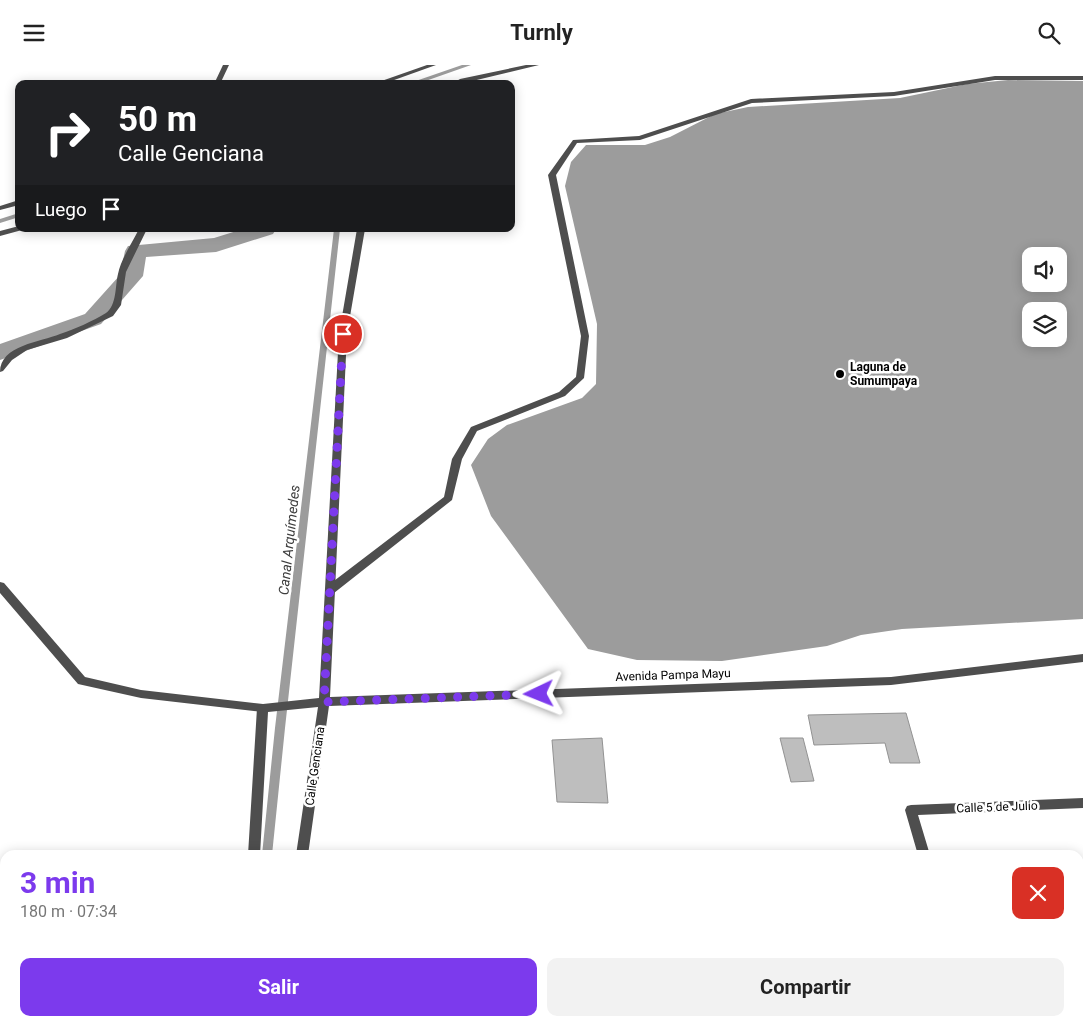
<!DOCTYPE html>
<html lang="es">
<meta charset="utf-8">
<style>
body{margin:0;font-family:Roboto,sans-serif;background:#f2f2f2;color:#222;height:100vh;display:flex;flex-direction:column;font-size:19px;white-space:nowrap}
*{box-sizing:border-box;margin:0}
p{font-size:16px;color:#767676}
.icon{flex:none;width:28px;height:28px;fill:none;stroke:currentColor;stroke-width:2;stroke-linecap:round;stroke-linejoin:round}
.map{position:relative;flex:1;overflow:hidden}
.details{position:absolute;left:0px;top:785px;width:1084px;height:176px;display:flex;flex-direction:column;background:#fff;border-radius:15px 15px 0 0;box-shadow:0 2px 12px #0003}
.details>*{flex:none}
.top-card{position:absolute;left:15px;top:15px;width:500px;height:152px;border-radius:10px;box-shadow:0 2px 12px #0003;background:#202124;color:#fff;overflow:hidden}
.controls{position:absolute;left:1022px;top:182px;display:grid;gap:10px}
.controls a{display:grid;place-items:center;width:45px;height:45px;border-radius:10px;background:#fff;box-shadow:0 2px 12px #0003;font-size:25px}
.pin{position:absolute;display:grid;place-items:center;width:42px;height:42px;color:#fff;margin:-21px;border:2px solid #fff;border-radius:50%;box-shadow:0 1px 5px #0007}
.me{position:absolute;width:55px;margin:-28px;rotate:268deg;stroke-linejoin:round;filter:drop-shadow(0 0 4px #0008)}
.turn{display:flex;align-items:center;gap:18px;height:105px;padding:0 20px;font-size:22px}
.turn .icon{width:65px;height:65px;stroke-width:2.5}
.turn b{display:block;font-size:35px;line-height:42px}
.then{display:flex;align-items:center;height:48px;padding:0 20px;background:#0003;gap:10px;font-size:19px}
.round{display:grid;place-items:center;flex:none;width:52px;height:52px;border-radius:10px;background:#f2f2f2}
.overview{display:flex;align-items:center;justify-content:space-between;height:85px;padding:0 20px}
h1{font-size:30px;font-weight:700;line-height:38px;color:#7c3aed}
.button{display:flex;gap:10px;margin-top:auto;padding:10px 20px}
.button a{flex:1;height:58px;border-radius:10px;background:#7c3aed;color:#fff;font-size:20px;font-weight:700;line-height:58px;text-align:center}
.button a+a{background:#f2f2f2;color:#222}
header{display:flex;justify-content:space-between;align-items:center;height:65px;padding:0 20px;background:#fff;font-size:22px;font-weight:700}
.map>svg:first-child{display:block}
</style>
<header><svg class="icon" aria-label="menu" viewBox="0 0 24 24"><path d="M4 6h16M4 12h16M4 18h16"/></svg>Turnly<svg class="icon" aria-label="search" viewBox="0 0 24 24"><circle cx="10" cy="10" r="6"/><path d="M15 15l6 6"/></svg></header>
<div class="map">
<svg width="1083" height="961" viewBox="0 0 1083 961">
<rect width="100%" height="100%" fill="#fff"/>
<path fill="#9c9c9c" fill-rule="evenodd" d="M1008,15L1083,16V554L902,564L861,570L827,581L722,596L637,595L588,584L491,451L471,400L488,374L507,360L582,333L596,319L597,259L565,121L571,97L586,80H645L670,72L715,49L748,42L900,33L967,19ZM1031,191H1059V219H1031ZM1031,246H1059V274H1031Z"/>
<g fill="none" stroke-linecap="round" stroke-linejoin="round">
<g fill="#9c9c9c" fill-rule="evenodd">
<path d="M462,0H471L417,19H407Z"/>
<path d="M19,148V152L0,158V154Z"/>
<path d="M334,164H340L285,663L272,790H262L275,663Z"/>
<path d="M246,956H258L257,961H245Z"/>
</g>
<path fill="#9c9c9c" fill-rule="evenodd" d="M243,164H276L273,169L216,187L146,192L143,211L101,259L0,295V279L85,249L120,210L125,186L128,181L214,173Z"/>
</g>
<g fill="#bebebe" stroke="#929292">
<path d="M906,648L920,698H890L885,678L814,680L808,650Z"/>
<path d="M602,673L608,738L557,737L552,675Z"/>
<path d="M780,673H803L814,716L791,717Z"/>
<path d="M1079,941H1083V961H1077L1075,956H1079Z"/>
<path d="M455,956H483V961H454Z"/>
</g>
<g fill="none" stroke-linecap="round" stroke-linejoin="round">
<g fill="#4e4e4e" fill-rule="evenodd">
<path d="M995,11H1083V15H995L894,31L752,38L640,75L577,78L556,110L589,271L584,313L565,331L477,366L462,394L452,435L334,528H326L325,525L326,522L444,432L452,394L471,362L559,327L576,312L581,271L548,110L573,75L639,71L751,34L894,27Z"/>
<path d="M139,164H147L126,207L121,240L113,251L67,273L27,285L12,295L3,306L0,307C0,280 41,277 60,269C75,264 93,256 106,248C117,240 115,221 118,209C121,194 132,178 139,164Z"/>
<path d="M0,517L4,518L85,612L141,625L263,639L267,640L269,643L267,646L263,647L141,633L78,619L0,528Z"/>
</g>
<g fill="#4e4e4e" fill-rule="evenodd">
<path d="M223,0H229L220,19H214Z"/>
<path d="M427,0H436L383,19H373Z"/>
<path d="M526,0H539L460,19H452L460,14Z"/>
<path d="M19,135V140L0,145V141Z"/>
<path d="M19,161V164L22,165L0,171V166Z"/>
<path d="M357,164H365L347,269L330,632L891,612L1083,589V597L891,620L329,641L308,790H296L318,642L268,647L260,790H248L257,643L259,640L263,639L319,633L339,269Z"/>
<path d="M1083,733V743L918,750L930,790H918L905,745L907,741L911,740Z"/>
<rect x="228" y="956" width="14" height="5"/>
<rect x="279" y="956" width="14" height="5"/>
<path d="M649,956H663L664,961H650Z"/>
<path d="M965,956H979L980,961H966Z"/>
</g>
</g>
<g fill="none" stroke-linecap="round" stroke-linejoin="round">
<path stroke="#7c3aed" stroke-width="9" stroke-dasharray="0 16.2" d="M343,269L324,637L539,629"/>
</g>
<circle fill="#000" stroke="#fff" stroke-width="2" cx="840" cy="309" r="5"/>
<g text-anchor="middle" stroke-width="5" stroke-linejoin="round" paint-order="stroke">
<g font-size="12" font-weight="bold" fill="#000" stroke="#fff" text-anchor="start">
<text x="850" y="306">Laguna de<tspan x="850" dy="14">Sumumpaya</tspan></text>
</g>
<g font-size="12" fill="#000" stroke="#fff">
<text transform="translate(673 610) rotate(-2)" y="4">Avenida Pampa Mayu</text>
<text transform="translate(315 701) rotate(-82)" y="4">Calle Genciana</text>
<text transform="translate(997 742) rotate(-2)" y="4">Calle 5 de Julio</text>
</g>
<g font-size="14" font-style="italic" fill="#3d3d3d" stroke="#fff">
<text transform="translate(289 475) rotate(-84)" y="5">Canal Arquímedes</text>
</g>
</g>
</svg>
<div class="controls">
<a><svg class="icon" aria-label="sound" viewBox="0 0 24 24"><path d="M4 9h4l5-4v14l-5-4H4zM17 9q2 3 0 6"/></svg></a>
<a><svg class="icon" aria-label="layers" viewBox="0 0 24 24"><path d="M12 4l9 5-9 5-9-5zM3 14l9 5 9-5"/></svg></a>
</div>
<div class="pin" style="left:343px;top:269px;background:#d93025"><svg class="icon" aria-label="arrive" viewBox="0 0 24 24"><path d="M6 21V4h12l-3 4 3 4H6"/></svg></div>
<svg class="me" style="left:539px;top:629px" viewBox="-20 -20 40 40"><path d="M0-17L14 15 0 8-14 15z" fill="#7c3aed" stroke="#fff" stroke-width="4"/></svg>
<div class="top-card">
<div class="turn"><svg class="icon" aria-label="right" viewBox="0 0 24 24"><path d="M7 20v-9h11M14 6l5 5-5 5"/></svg><div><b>50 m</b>Calle Genciana</div></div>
<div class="then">Luego<svg class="icon" aria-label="arrive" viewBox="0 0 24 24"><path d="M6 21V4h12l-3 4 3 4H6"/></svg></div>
</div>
<section class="details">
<div class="overview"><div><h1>3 min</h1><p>180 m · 07:34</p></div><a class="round" style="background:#d93025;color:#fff"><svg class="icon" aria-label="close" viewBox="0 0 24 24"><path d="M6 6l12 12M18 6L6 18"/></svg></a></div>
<div class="button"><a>Salir</a><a>Compartir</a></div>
</section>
</div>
